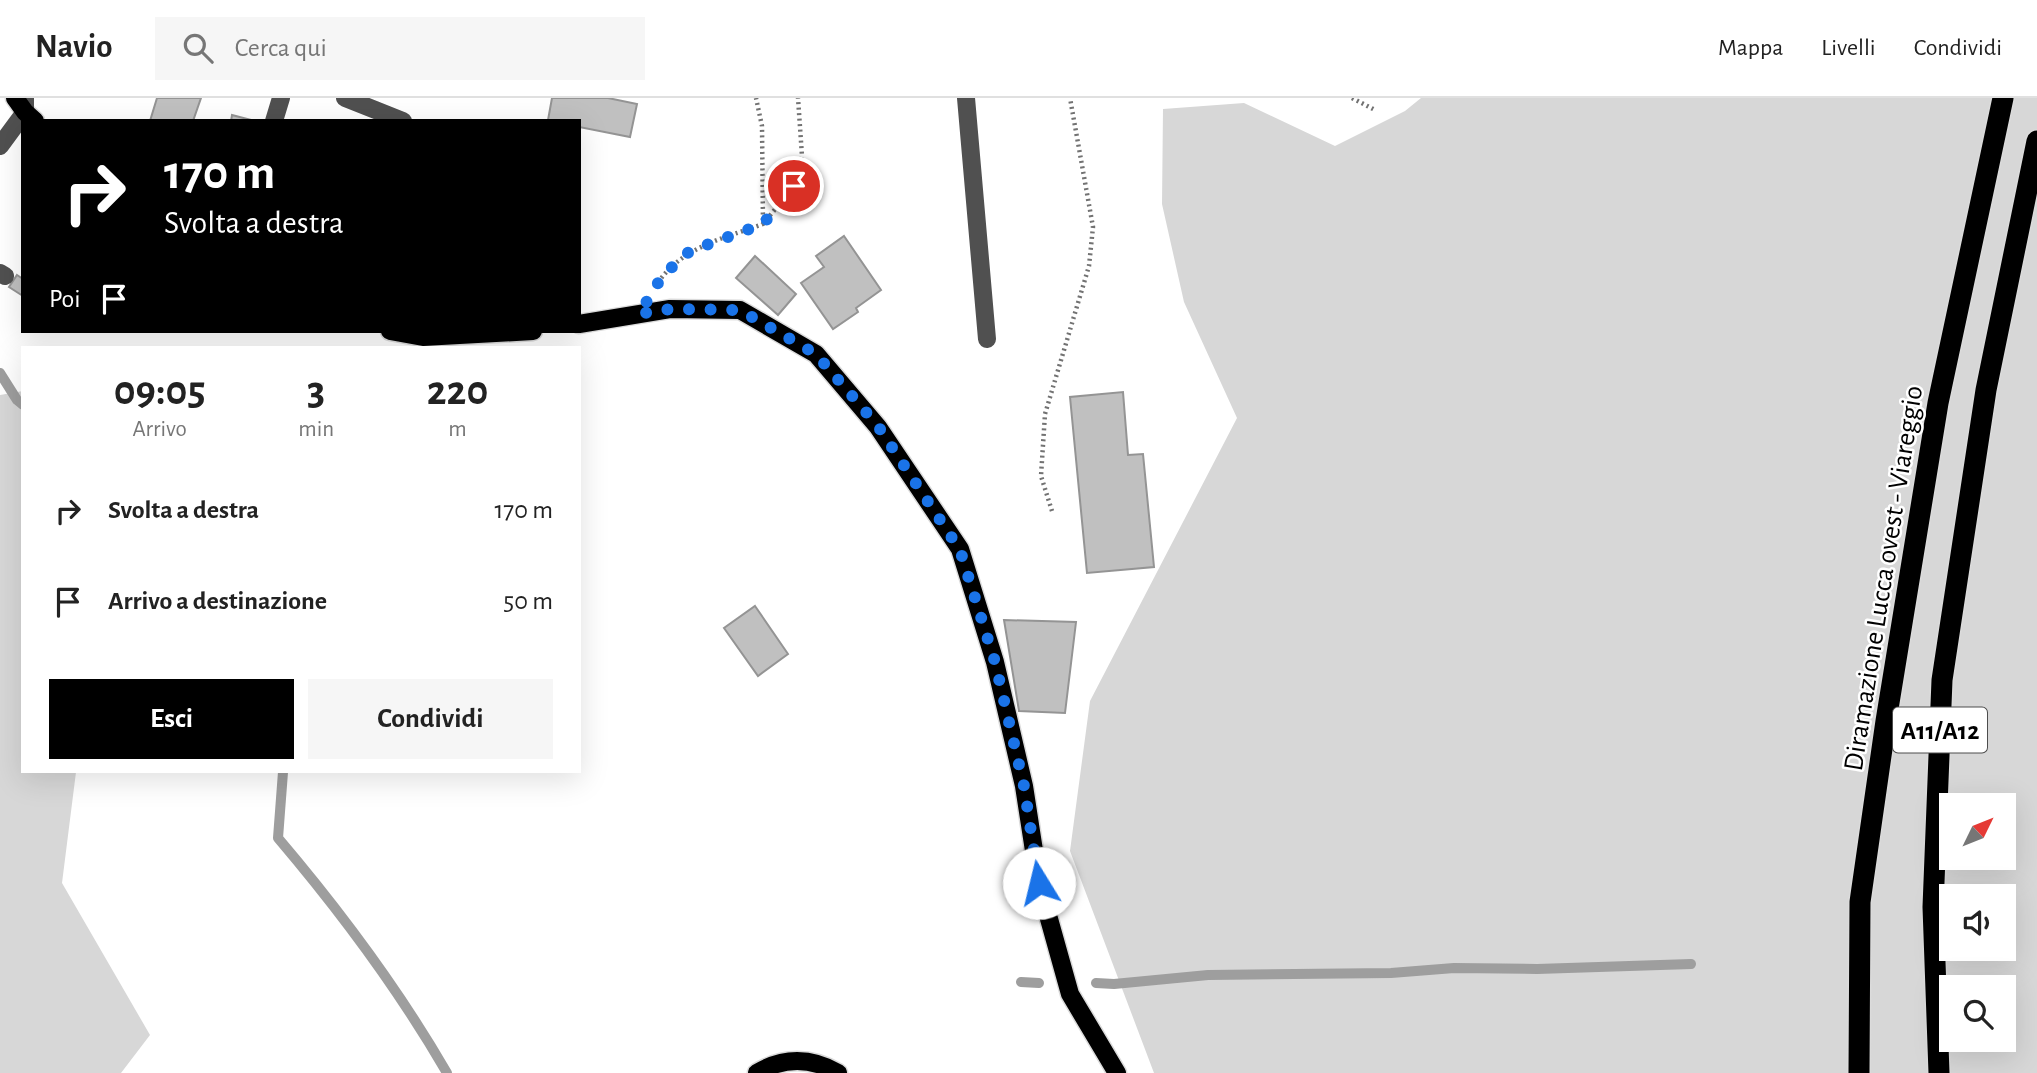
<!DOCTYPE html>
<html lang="it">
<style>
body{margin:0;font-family:"Alegreya Sans",sans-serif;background:#f6f6f6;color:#222;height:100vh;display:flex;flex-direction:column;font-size:26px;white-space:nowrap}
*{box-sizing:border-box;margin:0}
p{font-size:23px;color:#767676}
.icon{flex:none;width:38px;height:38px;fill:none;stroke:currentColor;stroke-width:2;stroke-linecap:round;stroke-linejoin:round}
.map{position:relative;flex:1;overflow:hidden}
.side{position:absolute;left:21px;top:248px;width:560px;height:427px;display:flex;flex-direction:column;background:#fff;border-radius:0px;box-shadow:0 7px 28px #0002}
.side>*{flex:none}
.top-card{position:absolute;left:21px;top:21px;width:560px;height:214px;border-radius:0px;box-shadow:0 7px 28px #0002;background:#000;color:#fff;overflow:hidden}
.needle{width:46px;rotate:47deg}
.fabs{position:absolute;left:1939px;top:695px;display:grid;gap:14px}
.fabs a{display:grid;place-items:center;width:77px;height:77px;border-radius:0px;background:#fff;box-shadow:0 7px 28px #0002;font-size:35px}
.pin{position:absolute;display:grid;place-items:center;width:60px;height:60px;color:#fff;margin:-30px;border:4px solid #fff;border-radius:50%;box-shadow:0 2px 7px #0007}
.me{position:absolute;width:77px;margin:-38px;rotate:351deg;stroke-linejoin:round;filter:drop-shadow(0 0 5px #0008)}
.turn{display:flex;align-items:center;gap:24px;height:147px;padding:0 28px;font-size:32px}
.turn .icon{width:91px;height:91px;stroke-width:2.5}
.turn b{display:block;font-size:49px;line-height:60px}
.then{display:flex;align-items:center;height:66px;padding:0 28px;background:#0003;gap:14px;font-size:26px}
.eta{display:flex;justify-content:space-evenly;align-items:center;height:119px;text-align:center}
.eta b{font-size:42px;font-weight:700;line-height:49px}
.action{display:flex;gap:14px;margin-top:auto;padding:14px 28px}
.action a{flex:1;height:80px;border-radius:0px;background:#000;color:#fff;font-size:28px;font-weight:700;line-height:80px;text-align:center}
.action a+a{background:#f6f6f6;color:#222}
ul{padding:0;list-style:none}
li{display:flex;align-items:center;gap:21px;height:91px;padding:0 28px}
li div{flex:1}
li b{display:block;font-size:26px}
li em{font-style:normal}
header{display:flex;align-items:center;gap:42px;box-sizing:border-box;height:98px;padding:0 35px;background:#fff;border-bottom:2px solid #e0e0e0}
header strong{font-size:33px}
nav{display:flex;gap:38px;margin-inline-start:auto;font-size:24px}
.search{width:490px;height:63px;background:#f6f6f6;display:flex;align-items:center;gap:18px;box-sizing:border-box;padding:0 24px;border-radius:0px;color:#767676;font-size:26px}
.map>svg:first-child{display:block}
</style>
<header>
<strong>Navio</strong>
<div class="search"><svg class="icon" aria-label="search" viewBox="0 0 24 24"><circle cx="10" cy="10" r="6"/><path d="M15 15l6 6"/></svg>Cerca qui</div>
<nav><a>Mappa</a><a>Livelli</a><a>Condividi</a></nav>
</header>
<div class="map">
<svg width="2037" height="975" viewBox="0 0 2037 975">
<rect width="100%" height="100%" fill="#fff"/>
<g fill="#d7d7d7" fill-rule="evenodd">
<path d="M1421,0H2037V975H1154L1070,753L1090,603L1237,320L1184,204L1162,106L1163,11L1244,5L1335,48L1405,13ZM1951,707H2004V760H1951ZM1951,798H2004V850H1951ZM1951,889H2004V942H1951Z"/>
<path d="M23,293V674H76L62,785L150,937L121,975H0V297Z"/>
</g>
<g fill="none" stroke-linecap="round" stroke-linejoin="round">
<g stroke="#9e9e9e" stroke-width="10">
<path d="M0,275L17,302L23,307"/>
<path d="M283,674L278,740C340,813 399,892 447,975"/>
<path d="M1021,884L1039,885"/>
<path d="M1096,885L1114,886L1208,877L1391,875L1454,870L1537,871L1691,866"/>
</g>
</g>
<g fill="#c0c0c0" stroke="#949494" stroke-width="2">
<path d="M157,0H201L193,23H150Z"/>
<path d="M552,0H608L637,6L630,39L579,29V23L548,22Z"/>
<path d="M232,17L255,23H231Z"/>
<path d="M844,138L881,192L856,210L858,214L833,231L801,185L824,169L816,158Z"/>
<path d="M755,158L796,196L778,217L736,180Z"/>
<path d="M17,177L23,181V198L9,189Z"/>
<path d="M1123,294L1128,357L1143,356L1154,469L1087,475L1070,299Z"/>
<path d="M755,508L788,556L758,578L724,530Z"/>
<path d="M1004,522L1076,524L1065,615L1019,613Z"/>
</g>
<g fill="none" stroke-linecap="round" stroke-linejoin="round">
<g stroke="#dbdbdb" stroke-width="21">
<g id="major">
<path d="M15,0L25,14L35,23"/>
<path d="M579,226L670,211L740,212L816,256L878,329L960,451L995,564L1024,688L1039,785L1070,896L1117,975"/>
<path d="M390,233L423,239L533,233"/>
<path d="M757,975C783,959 811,959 838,975"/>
</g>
</g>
<g stroke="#dbdbdb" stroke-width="24">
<g id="highway">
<path d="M1859,975L1860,804L1886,623L1938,305L2003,0"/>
<path d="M1939,975L1933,809L1942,582L1986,292L2037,43"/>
</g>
</g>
<g stroke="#727272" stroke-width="4.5" stroke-dasharray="2 3.5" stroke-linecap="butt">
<path d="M1352,0L1375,12"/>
<path d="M763,126L794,88L802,58L798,0"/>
<path d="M655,189C680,149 722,141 763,126L762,28L756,0"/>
<path d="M1052,413L1041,378L1045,316L1089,168L1093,129L1070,0"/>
</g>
<g stroke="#505050" stroke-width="18">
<path d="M345,0L403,23"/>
<path d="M966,0L987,241"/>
<path d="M274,23L281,0"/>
<path d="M0,48L25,14V0"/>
<path d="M0,175L5,178"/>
</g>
<use href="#major" stroke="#000" stroke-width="18"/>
<use href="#highway" stroke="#000" stroke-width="21"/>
</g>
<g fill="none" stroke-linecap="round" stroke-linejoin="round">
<path stroke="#1a73e8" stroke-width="12" stroke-dasharray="0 21.6" d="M794,88L763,126L690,153L663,177L639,216L670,211L740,212L816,256L878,328L960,452L995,564L1024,688L1039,785"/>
</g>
<g text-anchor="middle" stroke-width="5" stroke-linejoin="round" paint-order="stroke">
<rect fill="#fff" stroke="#4c4c4c" stroke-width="2" x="1893" y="609.5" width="94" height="45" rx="5"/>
<g font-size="26" font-weight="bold" fill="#000">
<text x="1940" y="641">A11/A12</text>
</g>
<g font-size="28" fill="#000" stroke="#fff">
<text transform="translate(1882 480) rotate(-81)" y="10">Diramazione Lucca ovest - Viareggio</text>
</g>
</g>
</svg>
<div class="fabs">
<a><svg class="needle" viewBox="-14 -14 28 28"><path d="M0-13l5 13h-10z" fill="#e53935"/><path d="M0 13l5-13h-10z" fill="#767676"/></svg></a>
<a><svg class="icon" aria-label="sound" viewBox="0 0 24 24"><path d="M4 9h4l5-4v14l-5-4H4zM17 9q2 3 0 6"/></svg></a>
<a><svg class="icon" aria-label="search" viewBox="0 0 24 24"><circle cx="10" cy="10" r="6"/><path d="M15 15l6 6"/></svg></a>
</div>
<div class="pin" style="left:794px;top:88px;background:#d93025"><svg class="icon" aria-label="arrive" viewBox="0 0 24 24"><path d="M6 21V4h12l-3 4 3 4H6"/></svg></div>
<svg class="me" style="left:1039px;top:785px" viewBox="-20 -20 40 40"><circle r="19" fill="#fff"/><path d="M0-13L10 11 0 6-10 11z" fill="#1a73e8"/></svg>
<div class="top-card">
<div class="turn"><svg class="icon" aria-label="right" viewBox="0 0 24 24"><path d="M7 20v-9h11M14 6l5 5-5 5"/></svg><div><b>170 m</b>Svolta a destra</div></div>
<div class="then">Poi<svg class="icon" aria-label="arrive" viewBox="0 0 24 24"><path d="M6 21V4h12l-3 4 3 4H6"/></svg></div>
</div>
<section class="side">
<div class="eta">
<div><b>09:05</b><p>Arrivo</p></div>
<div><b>3</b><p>min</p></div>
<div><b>220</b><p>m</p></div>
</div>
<ul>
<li><svg class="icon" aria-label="right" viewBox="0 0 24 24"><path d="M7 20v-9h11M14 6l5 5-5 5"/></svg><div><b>Svolta a destra</b></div><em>170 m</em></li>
<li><svg class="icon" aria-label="arrive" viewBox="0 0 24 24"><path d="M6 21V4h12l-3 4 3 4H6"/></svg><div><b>Arrivo a destinazione</b></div><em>50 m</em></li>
</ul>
<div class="action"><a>Esci</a><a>Condividi</a></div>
</section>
</div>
